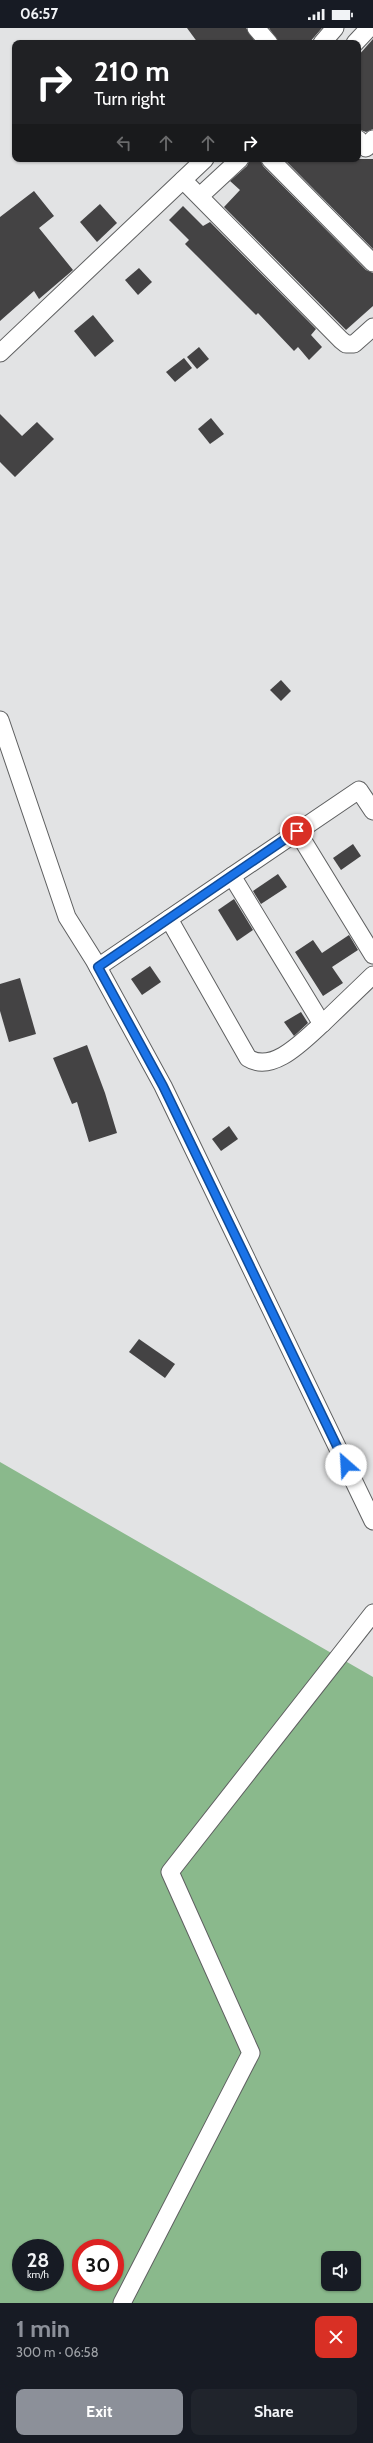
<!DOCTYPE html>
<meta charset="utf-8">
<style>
body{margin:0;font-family:Cabin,sans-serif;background:#20242c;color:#f1f3f6;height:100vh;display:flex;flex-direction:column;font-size:15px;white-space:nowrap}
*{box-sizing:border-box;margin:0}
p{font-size:13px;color:#9ea1a6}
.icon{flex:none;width:22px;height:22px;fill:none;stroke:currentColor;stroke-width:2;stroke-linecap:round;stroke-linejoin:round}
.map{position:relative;height:2275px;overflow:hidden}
.drawer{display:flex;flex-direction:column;background:#171b24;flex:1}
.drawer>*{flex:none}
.banner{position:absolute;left:12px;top:12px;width:349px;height:122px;border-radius:8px;box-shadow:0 1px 3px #0004;background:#202124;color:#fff;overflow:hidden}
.fabs{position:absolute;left:321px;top:2223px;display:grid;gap:8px}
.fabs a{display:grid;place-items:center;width:40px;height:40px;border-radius:8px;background:#171b24;box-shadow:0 1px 3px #0004;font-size:20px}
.speed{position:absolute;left:12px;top:2211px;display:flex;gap:8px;font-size:20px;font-weight:700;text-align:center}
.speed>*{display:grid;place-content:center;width:52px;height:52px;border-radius:50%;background:#171b24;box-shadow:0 1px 3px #0004;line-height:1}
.speed small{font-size:10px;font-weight:400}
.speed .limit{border:6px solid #d22;background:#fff;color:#111}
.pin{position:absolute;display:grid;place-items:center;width:34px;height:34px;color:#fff;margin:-17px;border:2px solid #fff;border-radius:50%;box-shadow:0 1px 4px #0007}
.me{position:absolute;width:44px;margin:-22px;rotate:334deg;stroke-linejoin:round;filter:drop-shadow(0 0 3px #0008)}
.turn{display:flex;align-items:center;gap:14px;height:84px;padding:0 16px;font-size:18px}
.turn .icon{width:52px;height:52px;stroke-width:2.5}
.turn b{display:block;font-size:28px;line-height:34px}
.lanes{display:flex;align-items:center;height:38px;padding:0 16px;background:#0003;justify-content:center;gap:20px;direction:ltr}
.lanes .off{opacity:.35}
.round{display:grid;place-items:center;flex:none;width:42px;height:42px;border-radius:8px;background:#20242c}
.headline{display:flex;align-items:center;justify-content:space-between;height:68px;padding:0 16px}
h1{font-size:24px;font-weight:700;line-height:30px;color:#8c9099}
.primary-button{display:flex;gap:8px;margin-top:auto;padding:8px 16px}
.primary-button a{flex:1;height:46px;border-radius:8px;background:#8c9099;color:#fff;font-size:16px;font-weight:700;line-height:46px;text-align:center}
.primary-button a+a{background:#20242c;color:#f1f3f6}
.status{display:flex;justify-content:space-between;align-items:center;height:28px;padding:0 20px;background:#171b24;direction:ltr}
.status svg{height:11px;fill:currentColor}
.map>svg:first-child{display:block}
</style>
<div class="status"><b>06:57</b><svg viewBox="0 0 49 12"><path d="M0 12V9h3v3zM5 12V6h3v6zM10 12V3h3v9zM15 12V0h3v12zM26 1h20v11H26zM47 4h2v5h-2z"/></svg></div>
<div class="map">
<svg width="373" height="2275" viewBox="0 0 373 2275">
<rect width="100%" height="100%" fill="#e2e3e4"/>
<path fill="#8ab98c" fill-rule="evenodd" d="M0,1434L373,1649V2275H0ZM21,2220H55V2254H21ZM81,2220H115V2254H81ZM328,2230H354V2256H328Z"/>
<g fill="#444344">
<path d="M187,0H246L256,15H198Z"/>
<path d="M269,0H322L309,15H279Z"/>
<path d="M373,11V101L366,104L358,101V28Z"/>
<path d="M250,131H260L263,138L366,242L373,245V278L346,302L224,179L240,162L230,153L247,138Z"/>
<path d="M284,131H373V221Z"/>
<path d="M34,163L54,188L39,200L73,242L39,271L34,263L0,293V189Z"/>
<path d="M100,176L117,195L97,214L80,194Z"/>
<path d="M183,178L203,198L210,194L316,301L311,307L322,319L309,332L298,319L294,323L258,285L256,287L185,216L189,212L169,192Z"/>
<path d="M139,240L152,254L138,267L125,252Z"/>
<path d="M93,287L114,313L95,329L74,303Z"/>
<path d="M199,319L209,331L197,341L187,329Z"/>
<path d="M184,330L192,340L175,354L166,344Z"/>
<path d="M0,386L22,408L37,394L54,411L15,449L0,434Z"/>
<path d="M211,390L224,406L210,416L198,401Z"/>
<path d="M281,652L291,663L281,673L270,662Z"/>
<path d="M353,816L361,828L341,842L333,830Z"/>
<path d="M278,846L287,859L261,876L253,863Z"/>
<path d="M234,871L253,902L237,913L218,882Z"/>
<path d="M349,907L358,922L332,939L343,955L323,968L295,924L313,912L322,925Z"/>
<path d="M150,938L161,954L142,967L131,951Z"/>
<path d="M20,950L36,1006L9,1014L0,983V956Z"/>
<path d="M301,984L308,995L294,1008L284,994Z"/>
<path d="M87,1017L105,1065L117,1105L89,1114L77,1074L72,1076L53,1030Z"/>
<path d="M229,1098L238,1111L221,1123L212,1111Z"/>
<path d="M139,1311L175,1336L165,1350L129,1324Z"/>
</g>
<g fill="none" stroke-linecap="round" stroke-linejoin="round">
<g stroke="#5f6061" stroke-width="19">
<g id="minor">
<path d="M256,0L269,15"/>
<path d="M322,15L335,0"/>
<path d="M355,15L369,0"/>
<path d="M358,111L366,120L373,111"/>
<path d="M270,131L373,235"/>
<path d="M183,152L341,312L346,316H354L373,299"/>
<path d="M200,168L240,131"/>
<path d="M0,325L205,131"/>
<path d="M0,692L67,889L94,932L163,1058L373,1493"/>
<path d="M297,803L373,927"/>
<path d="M169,891L248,1030C273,1046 304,1012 322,996L232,848"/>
<path d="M98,939L359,762L373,783"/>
<path d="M322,996L373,947"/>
<path d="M122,2275L251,2025L170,1844L373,1585"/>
</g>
</g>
<use href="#minor" stroke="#fff" stroke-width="17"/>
</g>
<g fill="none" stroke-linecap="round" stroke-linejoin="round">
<g stroke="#114b97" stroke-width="10">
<path id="route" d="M297,803L98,939L163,1058L346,1437"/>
</g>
<use href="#route" stroke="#1a73e8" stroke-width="7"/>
</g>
</svg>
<div class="fabs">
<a><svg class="icon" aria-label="sound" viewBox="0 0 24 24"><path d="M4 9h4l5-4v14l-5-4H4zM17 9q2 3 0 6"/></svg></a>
</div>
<div class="speed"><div>28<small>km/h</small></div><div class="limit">30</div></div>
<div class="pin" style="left:297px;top:803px;background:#d93025"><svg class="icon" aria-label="arrive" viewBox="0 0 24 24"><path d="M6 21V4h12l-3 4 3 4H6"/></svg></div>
<svg class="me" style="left:346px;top:1437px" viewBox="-20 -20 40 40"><circle r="19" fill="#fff"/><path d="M0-13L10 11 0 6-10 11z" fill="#1a73e8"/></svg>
<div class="banner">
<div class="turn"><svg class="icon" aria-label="right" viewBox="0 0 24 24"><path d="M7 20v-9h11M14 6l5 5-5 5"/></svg><div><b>210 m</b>Turn right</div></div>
<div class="lanes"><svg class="icon off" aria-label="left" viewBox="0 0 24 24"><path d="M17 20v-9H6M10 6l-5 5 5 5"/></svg><svg class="icon off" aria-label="ahead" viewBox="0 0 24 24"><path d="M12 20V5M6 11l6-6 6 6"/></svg><svg class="icon off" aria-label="ahead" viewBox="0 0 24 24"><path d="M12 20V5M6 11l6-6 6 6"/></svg><svg class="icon" aria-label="right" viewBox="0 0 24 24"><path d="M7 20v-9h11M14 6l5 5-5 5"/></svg></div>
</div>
</div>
<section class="drawer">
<div class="headline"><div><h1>1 min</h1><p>300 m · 06:58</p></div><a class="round" style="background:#d93025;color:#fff"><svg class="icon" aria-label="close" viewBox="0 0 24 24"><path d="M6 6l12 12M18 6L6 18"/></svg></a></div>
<div class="primary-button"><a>Exit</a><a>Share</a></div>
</section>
